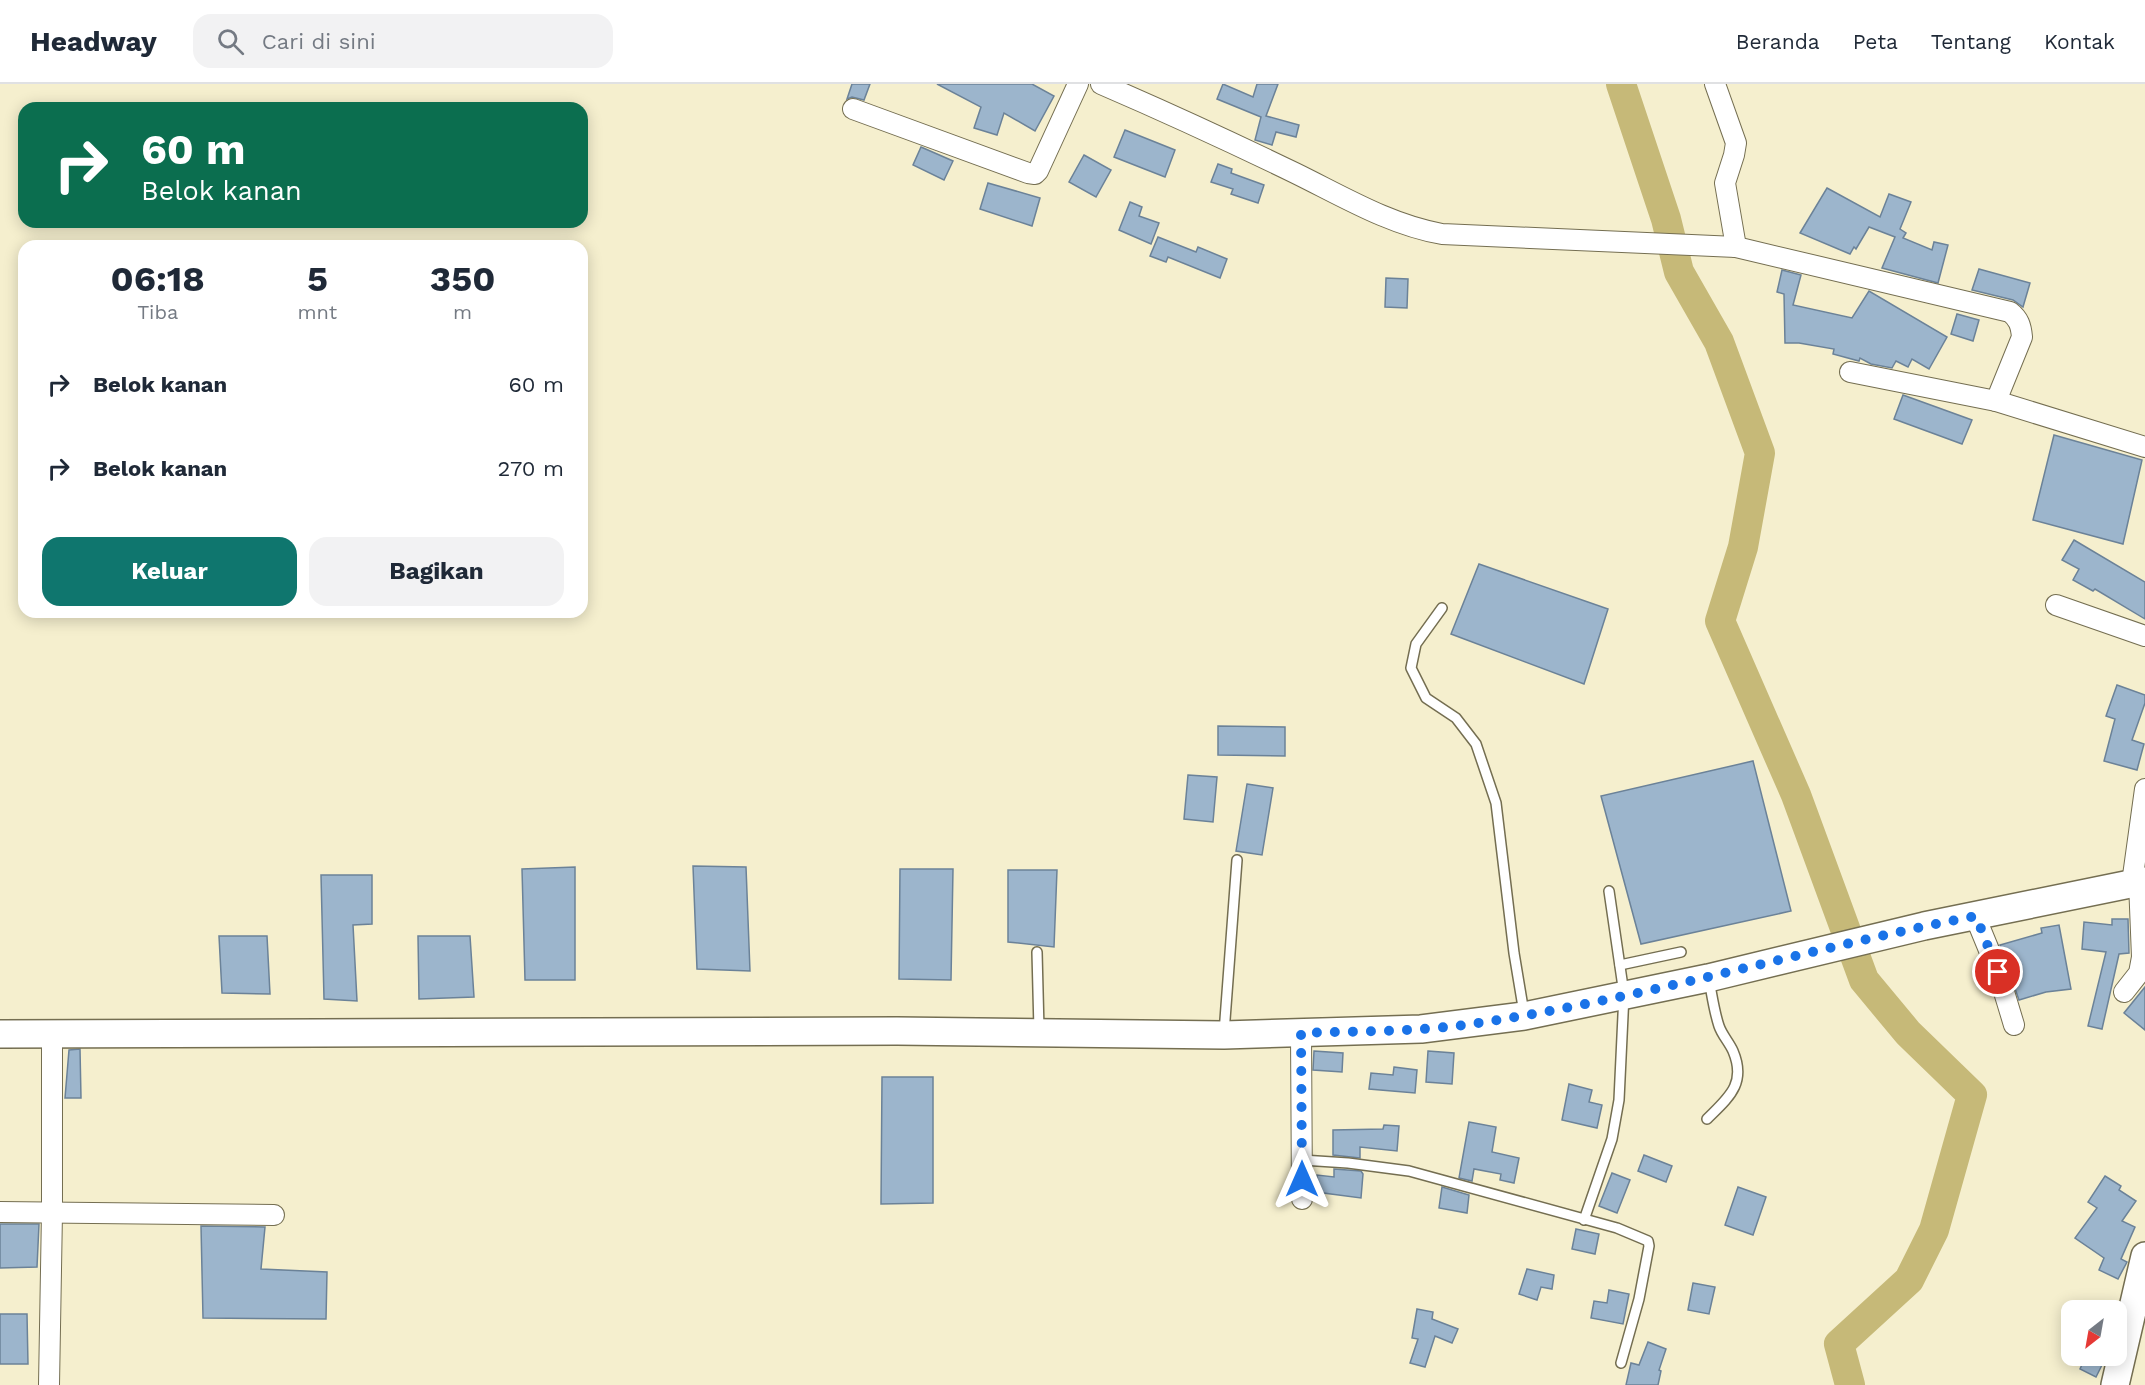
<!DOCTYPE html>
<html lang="id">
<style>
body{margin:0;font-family:"Work Sans",sans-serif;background:#f2f2f3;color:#1f2937;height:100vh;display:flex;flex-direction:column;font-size:22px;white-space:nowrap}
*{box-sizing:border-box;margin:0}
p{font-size:20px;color:#747a83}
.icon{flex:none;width:33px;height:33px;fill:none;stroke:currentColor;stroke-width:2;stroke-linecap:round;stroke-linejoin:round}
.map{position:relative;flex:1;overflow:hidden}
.sheet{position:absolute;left:18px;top:156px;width:570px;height:378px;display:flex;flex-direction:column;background:#fff;border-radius:18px;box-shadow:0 3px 15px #0003}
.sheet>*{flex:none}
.guide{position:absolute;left:18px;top:18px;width:570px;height:126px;border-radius:18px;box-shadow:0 3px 15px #0003;background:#0b6e4f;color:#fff;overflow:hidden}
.needle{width:39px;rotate:211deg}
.tools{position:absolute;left:2061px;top:1216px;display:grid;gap:12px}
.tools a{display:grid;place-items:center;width:66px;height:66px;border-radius:12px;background:#fff;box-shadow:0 3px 15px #0003;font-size:30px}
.pin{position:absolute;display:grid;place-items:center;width:51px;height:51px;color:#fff;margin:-26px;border:3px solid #fff;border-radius:50%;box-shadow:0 2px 6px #0007}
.me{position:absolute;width:66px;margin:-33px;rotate:0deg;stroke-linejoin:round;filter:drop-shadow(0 0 4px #0008)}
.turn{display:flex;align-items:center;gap:21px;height:126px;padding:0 24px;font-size:27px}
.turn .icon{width:78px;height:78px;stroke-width:2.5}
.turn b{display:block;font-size:42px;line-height:51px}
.eta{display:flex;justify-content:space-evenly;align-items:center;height:102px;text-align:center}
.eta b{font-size:36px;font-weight:700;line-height:42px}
.action{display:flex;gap:12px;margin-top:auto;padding:12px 24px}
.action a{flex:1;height:69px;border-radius:18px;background:#0f766e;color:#fff;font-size:24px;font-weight:700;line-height:69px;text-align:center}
.action a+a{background:#f2f2f3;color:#1f2937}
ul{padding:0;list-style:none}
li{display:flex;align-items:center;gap:18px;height:84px;padding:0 24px}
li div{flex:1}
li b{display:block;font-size:22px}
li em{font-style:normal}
header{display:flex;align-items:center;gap:36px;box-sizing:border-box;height:84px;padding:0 30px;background:#fff;border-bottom:2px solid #e0e1e3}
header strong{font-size:28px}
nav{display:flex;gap:33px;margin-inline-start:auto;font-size:21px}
.search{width:420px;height:54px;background:#f2f2f3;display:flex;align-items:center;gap:15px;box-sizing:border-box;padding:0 21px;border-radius:18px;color:#747a83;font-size:22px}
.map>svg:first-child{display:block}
</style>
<header>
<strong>Headway</strong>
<div class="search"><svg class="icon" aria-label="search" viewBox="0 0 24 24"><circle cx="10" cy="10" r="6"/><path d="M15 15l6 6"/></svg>Cari di sini</div>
<nav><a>Beranda</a><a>Peta</a><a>Tentang</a><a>Kontak</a></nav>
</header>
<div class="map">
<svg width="2145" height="1301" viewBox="0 0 2145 1301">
<rect width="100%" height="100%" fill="#f5efce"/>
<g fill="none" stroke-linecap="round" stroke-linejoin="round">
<path stroke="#c6b978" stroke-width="30" d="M1621,0L1666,135L1679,188L1719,258L1760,369L1743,463L1720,537L1796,711L1864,896L1908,949L1972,1011L1934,1146L1909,1196L1839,1260L1850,1301"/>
</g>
<g fill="#9cb5cc" stroke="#6b8298" stroke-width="1.5">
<path d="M852,0H870L864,16L852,13L847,15Z"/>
<path d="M937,0H1032L1054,12L1035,47L1004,29L997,51L974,44L981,23Z"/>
<path d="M1223,0L1253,13L1257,0H1278L1266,32L1299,41L1296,53L1276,48L1272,61L1255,56L1261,33L1217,15Z"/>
<path d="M1125,46L1175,66L1165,93L1114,73Z"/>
<path d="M921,63L953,77L944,96L913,81Z"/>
<path d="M1084,71L1111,86L1096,113L1069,98Z"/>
<path d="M1218,80L1232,85L1231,89L1264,101L1258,119L1231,110L1233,105L1211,98Z"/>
<path d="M988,99L1040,114L1032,142L980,125Z"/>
<path d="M1827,104L1880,133L1889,110L1911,118L1900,145L1906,149L1903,154L1932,166L1934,158L1948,161L1938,199L1882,184L1895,153L1869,143L1856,165L1854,163L1850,170L1800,149Z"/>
<path d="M1130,118L1142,123L1139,132L1159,139L1151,160L1119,146Z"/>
<path d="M1158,153L1196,168L1198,163L1227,175L1220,194L1168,173L1166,178L1150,172Z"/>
<path d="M1979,185L2030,199L2023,223L2013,216L1972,206Z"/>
<path d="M1782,186L1801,191L1793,221L1852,234L1869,207L1947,253L1929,285L1912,275L1908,283L1896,277L1892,284L1871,280L1860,274L1859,277L1833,270L1834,265L1799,259H1785L1784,210L1777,208Z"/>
<path d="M1386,194L1408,195L1407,224L1385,223Z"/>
<path d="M1957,230L1979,236L1973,257L1951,250Z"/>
<path d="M1903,311L1972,336L1962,360L1894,335Z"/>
<path d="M2054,351L2142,376L2123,460L2033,436Z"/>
<path d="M2074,456L2145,498V535L2095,505L2093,507L2073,496L2079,485L2062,476Z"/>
<path d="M1479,480L1608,525L1584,600L1451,550Z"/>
<path d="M2117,601L2145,611V619L2132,656L2144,660L2137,686L2104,677L2115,635L2106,632Z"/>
<path d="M1218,642L1285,643V672L1218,671Z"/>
<path d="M1753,677L1791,827L1641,860L1601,712Z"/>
<path d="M1188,691L1217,693L1213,738L1184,735Z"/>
<path d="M1247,700L1273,704L1262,771L1236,767Z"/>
<path d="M693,782L746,783L750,887L697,885Z"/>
<path d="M575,783V896H525L522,785Z"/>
<path d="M900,785H953L951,896L899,895Z"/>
<path d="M1008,786H1057L1054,863L1008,858Z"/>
<path d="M321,791H372V840L353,841L357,917L324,915Z"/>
<path d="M2112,835H2128L2129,869L2119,870L2102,945L2088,942L2106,868L2082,865L2084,838L2112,841Z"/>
<path d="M2059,841L2071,905L2046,908L2019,916L2000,861L2042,849L2041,844Z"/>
<path d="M219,852H267L270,910L222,909Z"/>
<path d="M418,852H470L474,913L419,915Z"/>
<path d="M2145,903V946L2124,929Z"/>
<path d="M80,965L81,1014H65L69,966Z"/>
<path d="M1314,967L1343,969L1342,988L1313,986Z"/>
<path d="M1428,967L1454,969L1452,1000L1426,998Z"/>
<path d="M1394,983L1417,986L1415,1009L1369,1005L1371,989L1393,991Z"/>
<path d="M882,993H933V1119L881,1120Z"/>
<path d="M1569,1000L1592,1006L1589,1018L1602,1021L1597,1044L1562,1036Z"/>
<path d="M1469,1038L1496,1043L1492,1068L1519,1074L1514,1099L1500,1096L1501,1090L1474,1085L1472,1097L1459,1094Z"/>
<path d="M1384,1041L1399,1042L1397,1067L1360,1063V1074L1333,1071V1046L1383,1045Z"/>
<path d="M1644,1071L1672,1082L1666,1098L1638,1087Z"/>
<path d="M1334,1085L1361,1087L1363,1090L1361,1114L1316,1108L1317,1091L1334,1093Z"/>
<path d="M1612,1089L1630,1096L1617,1129L1599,1122Z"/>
<path d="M2105,1092L2121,1102L2119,1106L2136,1117L2122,1137L2135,1143L2121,1175L2127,1178L2118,1195L2099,1186L2104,1174L2075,1154L2097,1124L2088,1118Z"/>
<path d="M1442,1103L1469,1111L1467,1129L1439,1124Z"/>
<path d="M1738,1103L1766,1113L1753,1151L1725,1141Z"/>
<path d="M0,1140H39L37,1183L0,1184Z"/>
<path d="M201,1142L265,1143L261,1185L327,1188L326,1235L203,1234Z"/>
<path d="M1576,1145L1599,1150L1595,1170L1572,1165Z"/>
<path d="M1527,1185L1554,1191L1552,1205L1541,1203L1537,1216L1519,1210Z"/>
<path d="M1693,1199L1715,1203L1709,1230L1688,1226Z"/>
<path d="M1609,1206L1629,1210L1623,1240L1591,1234L1594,1217L1607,1219Z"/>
<path d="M1417,1225L1433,1228L1432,1235L1458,1245L1452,1259L1435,1252L1425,1283L1410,1279L1418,1255L1412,1254Z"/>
<path d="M0,1230H27L28,1280H0Z"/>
<path d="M1648,1258L1666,1265L1659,1286L1661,1287L1658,1301H1626L1631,1279L1639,1281Z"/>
<path d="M2086,1272L2103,1279L2096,1293L2080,1285Z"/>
</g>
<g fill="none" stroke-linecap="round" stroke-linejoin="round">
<g stroke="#746e51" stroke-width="12">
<g id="lane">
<path d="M1442,524L1416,560L1411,584L1426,614L1456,634L1476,660L1496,719L1514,869L1524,929"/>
<path d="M1037,868L1039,946"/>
<path d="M1620,881L1681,868"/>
<path d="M1224,949L1237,776"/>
<path d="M1707,1035C1728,1014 1747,1000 1733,967C1729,958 1722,951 1719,942C1714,927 1712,911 1709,896"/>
<path d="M1302,1076L1348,1079L1409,1087L1617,1144L1648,1157L1649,1162L1639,1215L1621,1279"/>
<path d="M1584,1136L1612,1055L1619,1016L1624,910L1609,807"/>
</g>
</g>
<g stroke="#746e51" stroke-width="22">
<g id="street">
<path d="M1101,0C1166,28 1231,58 1295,89C1342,112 1390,141 1442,150L1736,163L2010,228C2019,235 2021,242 2022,253L1996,317L2145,363"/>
<path d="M1715,0L1736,59L1734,71L1725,99L1736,163"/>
<path d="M853,25L1028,89L1035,90L1038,87L1078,0"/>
<path d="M1850,288L1996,317"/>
<path d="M2056,521L2145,552"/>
<path d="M2132,799L2145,705"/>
<path d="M1975,832L1998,888L2014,941"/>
<path d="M2124,908L2139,889L2142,873L2139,798"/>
<path d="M1301,949L1302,1115"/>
<path d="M0,1128L274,1131"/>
<path d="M49,1301L52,1128V951"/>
</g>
</g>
<g stroke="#746e51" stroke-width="30">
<g id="secondary">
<path d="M0,950L897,947L1224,951L1421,945L1524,932L1708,894L1924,842L2145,797"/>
<path d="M2115,1301L2145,1172"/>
</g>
</g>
<use href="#lane" stroke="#fff" stroke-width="9"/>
<use href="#street" stroke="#fff" stroke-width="20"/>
<use href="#secondary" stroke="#fff" stroke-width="27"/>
</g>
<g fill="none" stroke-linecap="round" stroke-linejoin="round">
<path stroke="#1a73e8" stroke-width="10" stroke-dasharray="0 18" d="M1302,1095L1301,949C1355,947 1411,948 1464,941C1637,917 1805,865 1976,832L1998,888"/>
</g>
</svg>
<div class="tools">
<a><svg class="needle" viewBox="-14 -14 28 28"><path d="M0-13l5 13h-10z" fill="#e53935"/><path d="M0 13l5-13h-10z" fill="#747a83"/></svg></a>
</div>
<div class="pin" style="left:1998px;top:888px;background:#d93025"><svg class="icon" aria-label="arrive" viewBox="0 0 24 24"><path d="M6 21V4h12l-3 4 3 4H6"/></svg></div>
<svg class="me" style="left:1302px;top:1095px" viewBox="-20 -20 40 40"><path d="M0-17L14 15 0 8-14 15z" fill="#1a73e8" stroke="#fff" stroke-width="4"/></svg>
<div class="guide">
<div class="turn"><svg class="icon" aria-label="right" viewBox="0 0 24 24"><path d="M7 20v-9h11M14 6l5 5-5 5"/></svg><div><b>60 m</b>Belok kanan</div></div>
</div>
<section class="sheet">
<div class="eta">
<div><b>06:18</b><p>Tiba</p></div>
<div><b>5</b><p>mnt</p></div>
<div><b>350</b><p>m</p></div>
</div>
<ul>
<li><svg class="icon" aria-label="right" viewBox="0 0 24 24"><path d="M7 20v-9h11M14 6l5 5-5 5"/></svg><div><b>Belok kanan</b></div><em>60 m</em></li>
<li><svg class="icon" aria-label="right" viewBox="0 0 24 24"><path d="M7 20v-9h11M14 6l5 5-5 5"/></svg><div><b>Belok kanan</b></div><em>270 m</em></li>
</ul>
<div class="action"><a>Keluar</a><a>Bagikan</a></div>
</section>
</div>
